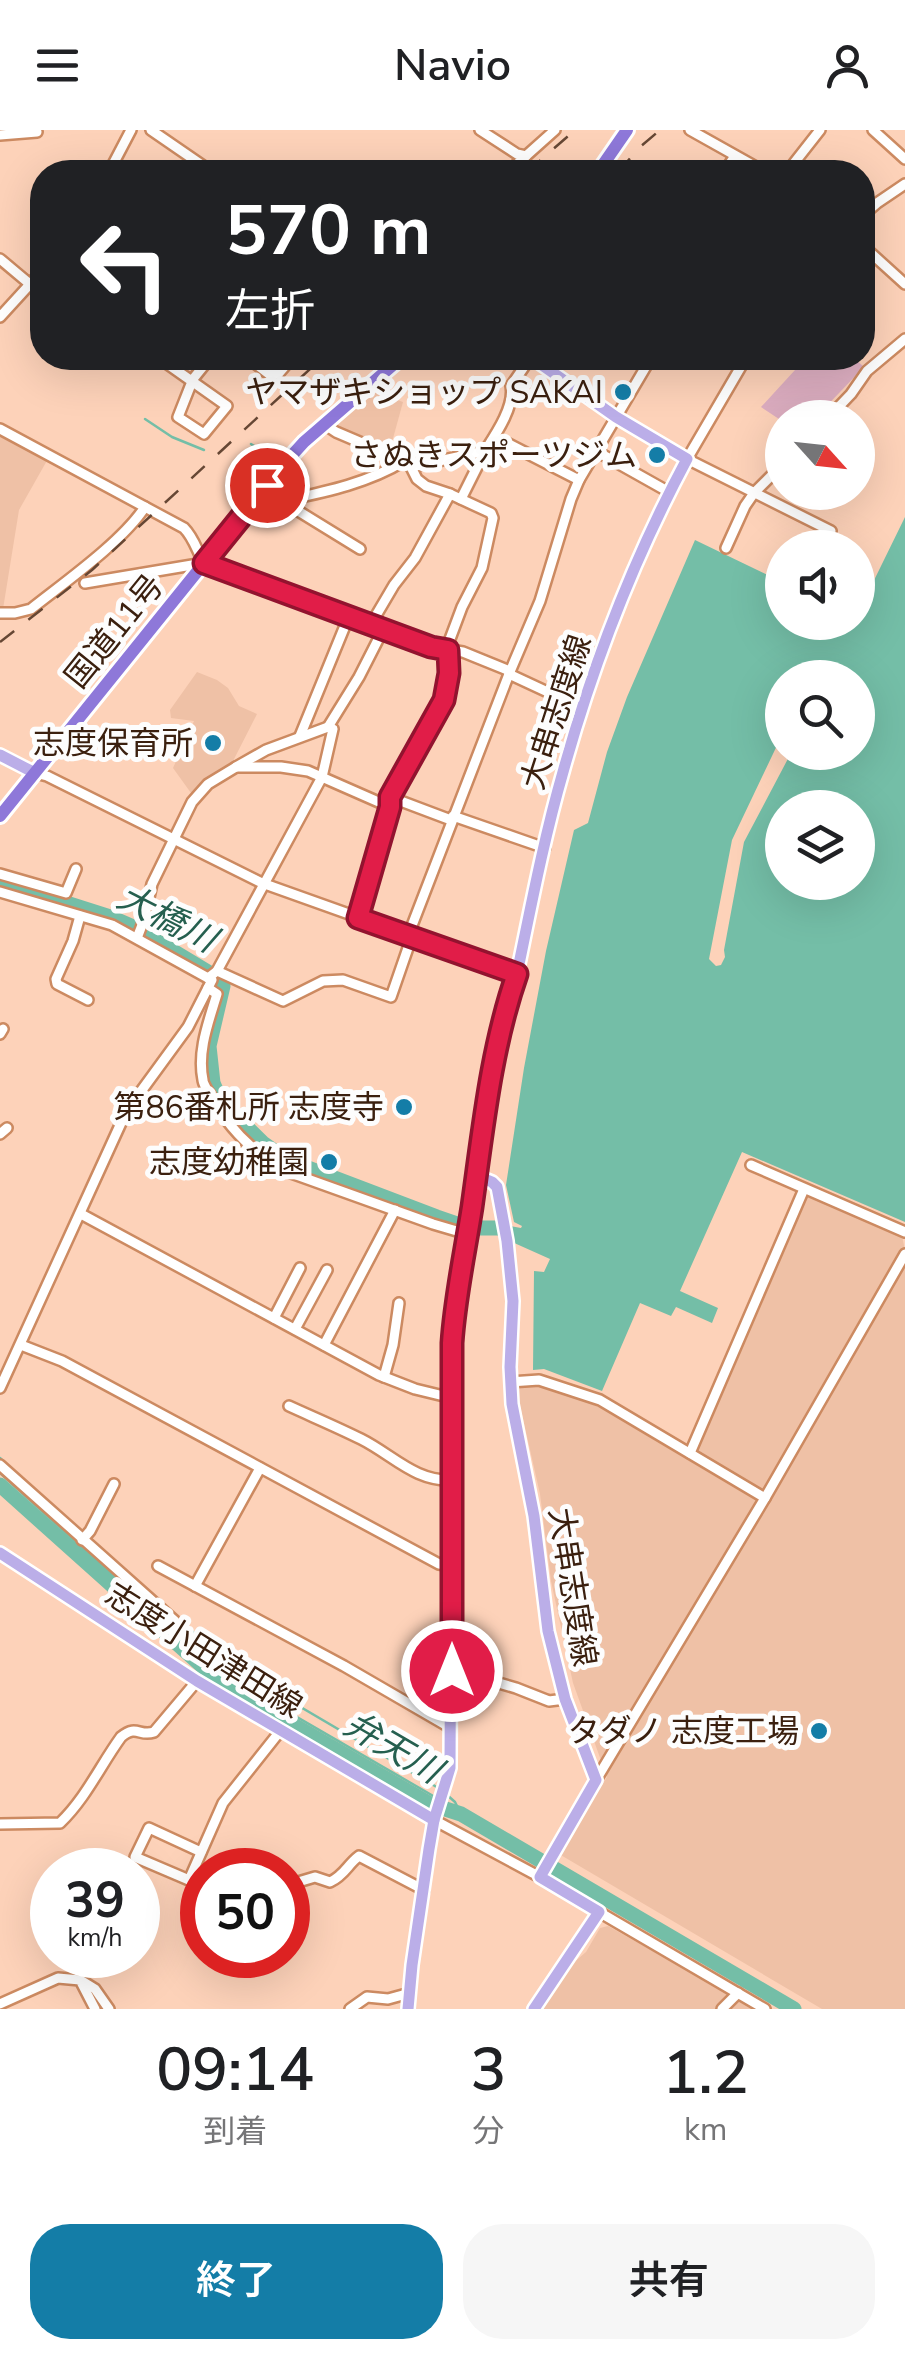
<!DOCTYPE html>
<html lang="ja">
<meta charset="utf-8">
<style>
body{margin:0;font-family:"Nunito Sans","Noto Sans JP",sans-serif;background:#f6f6f6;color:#202124;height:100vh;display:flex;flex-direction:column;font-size:38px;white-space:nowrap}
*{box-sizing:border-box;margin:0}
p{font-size:32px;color:#757577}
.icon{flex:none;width:55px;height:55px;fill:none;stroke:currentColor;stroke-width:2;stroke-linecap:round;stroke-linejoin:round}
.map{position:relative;height:1879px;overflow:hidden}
.sheet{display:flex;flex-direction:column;background:#fff;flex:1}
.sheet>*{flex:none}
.banner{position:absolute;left:30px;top:30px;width:845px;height:210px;border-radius:40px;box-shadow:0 10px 40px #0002;background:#202124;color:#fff;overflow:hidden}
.needle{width:65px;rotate:117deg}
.fabs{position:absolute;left:765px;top:270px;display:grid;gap:20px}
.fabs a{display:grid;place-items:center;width:110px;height:110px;border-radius:50%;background:#fff;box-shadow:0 10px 40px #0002;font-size:50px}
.speed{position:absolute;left:30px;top:1718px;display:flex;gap:20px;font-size:50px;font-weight:700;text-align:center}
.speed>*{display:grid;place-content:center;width:130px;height:130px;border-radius:50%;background:#fff;box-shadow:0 10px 40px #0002;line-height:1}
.speed small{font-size:25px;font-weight:400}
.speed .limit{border:15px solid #d22;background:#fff;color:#111}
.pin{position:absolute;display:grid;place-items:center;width:85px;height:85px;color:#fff;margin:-42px;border:5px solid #fff;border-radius:50%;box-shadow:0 2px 10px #0007}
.me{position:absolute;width:110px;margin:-55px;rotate:0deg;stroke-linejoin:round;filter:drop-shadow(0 0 8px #0008)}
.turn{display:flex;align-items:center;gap:35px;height:210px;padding:0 30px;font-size:45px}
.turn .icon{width:130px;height:130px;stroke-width:2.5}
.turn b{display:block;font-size:70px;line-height:85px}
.eta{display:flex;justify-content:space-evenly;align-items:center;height:170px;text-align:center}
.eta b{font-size:60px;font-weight:600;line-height:70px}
.cta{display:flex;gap:20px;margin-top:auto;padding:20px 30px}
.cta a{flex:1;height:115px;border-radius:40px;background:#147da7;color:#fff;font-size:40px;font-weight:600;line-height:115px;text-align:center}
.cta a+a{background:#f6f6f6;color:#202124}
header{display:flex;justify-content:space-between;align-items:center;height:130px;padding:0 30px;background:#fff;font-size:45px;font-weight:600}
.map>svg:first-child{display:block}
</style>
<header><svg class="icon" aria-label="menu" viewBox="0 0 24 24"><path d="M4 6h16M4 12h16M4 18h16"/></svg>Navio<svg class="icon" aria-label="person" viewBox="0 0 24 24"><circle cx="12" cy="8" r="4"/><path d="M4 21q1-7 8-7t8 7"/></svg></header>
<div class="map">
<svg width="905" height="1879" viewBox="0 0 905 1879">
<rect width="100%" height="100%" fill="#fdd2b9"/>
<g fill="#efc1a6">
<path d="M373,261L403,272L389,323L333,297Z"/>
<path d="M0,301L49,327L19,380L3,479H0Z"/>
<path d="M197,542L217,550L228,558L239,576L257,584L231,635L191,663L173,638L194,591L171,588L170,580Z"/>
<path d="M813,1067L902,1106L905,1120V1879H822L559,1724L607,1647L573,1553L551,1451L540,1364L516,1258L519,1255H545L601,1278L692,1328L805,1068Z"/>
<path d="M608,1796L757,1879H543L572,1834L586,1822L600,1798Z"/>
</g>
<path fill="#ddaec1" d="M806,228H854L864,237L816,287L782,288V291L761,277Z"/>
<path fill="#74bea7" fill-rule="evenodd" d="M905,387V1092L742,1022L680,1161L718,1178L712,1193L676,1177L671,1186L640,1173L602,1261L544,1239L533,1240L534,1141L544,1142L550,1129L512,1112L510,1096L521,1098L522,1096L514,1092L506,1055L524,938L546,821L574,700L588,693L607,622L627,567L695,410L782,452V492H858V483ZM782,548H858V622H782ZM782,678H858V752H782Z"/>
<path fill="#fdd2b9" d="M782,605V622L791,623L744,712L724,820L725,827L721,835L716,836L709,829L732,710Z"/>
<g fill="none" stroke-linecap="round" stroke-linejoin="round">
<g stroke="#74bea7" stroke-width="2.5">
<path d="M145,289L172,307L204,320"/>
<path d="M251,314L274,329"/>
<path d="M285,368V350"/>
<path d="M0,1328L13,1341"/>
<path d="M0,1343L219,1542L435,1667"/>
<path d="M179,1490L236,1539L440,1659"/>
<path d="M446,1664L455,1672L461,1684"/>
<path d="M446,1674L460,1684"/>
</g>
<g stroke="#74bea7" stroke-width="15">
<path d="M0,752L110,787L133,797L221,850L223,856L209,916L213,953L221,972L263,1013L287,1030L437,1087L469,1098H499L512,1105"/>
<path d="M0,1355L221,1553L430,1674L461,1684L794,1879"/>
</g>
<g stroke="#cc8a61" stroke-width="14">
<g id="minor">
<path d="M151,0L212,42"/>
<path d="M480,0L517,24L526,26"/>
<path d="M690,0L765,42"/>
<path d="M873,0L905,29"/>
<path d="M0,5L37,2"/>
<path d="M109,42L131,0"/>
<path d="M508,42L555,0"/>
<path d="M724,42L735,26"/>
<path d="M787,42L820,0"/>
<path d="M862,86L877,73L905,54"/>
<path d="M862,115L905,154"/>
<path d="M0,129L31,155"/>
<path d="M0,187L42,141"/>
<path d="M159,228L227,276L204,304L178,287L193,249L210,228"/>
<path d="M248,228L270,245L279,243L292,228"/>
<path d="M746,228L687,329L831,401L823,418"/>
<path d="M828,288L851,264L867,241L905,209"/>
<path d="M0,299L184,398C194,408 197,421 204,433"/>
<path d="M495,307L579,350"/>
<path d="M596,321L669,362"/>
<path d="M411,337L485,321C496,304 515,276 511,256L530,228"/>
<path d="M461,369L485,321"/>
<path d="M282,371L360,419"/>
<path d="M250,376L256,377C306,365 360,358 404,331"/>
<path d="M726,418L745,376L754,363L782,335"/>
<path d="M85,453L204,433L431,517L463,522L510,541"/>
<path d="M0,483H15L31,479C65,452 122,412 145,377"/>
<path d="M371,494L394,455L415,428L450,364"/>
<path d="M509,544L582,578"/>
<path d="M300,606L349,486"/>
<path d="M236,637L266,620L328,597"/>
<path d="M35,643L47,646L262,753L517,844"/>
<path d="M390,667L451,690"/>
<path d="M453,686L545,718"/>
<path d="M0,744L66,763L76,739"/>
<path d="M0,762L112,795L208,848"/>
<path d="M80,786L73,811L56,849L57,854L88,870"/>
<path d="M358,788L390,677"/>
<path d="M137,808L144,790L152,754L192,672L208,654L236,637H281L308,641L390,677V667L444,570L449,543L448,520L450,509L462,477L482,438L493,388L491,383L450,364L426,356L417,349L411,337L404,331L336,302L324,294"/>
<path d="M217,841L283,871L323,851L343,850L391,867L409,815L408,806L509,544L540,471L571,369L579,350L651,228"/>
<path d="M208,858L217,864C209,891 197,921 203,950C203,953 208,962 210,964C228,998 254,1024 288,1042L433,1094L467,1104"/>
<path d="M0,904L3,899"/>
<path d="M0,1004L7,998"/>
<path d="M751,1035L905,1102"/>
<path d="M81,1084L379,1245L415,1259L452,1268"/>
<path d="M274,1188L300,1138"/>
<path d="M295,1199L327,1140"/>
<path d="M21,1215L62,1231L439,1434L452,1436"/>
<path d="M324,1215L395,1080"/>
<path d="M384,1247L393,1215L399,1173"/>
<path d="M510,1252L539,1250L600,1270L765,1368"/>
<path d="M0,1258L121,993L131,975L188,897L212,850L208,848L217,841L322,647L333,599L328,597L359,547L384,498"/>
<path d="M289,1276C313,1287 337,1297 361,1309C393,1325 415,1352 453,1350"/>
<path d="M690,1323L804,1059"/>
<path d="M0,1335L175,1491"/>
<path d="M82,1410L90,1401L114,1354"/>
<path d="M158,1436L344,1536L451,1598"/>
<path d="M195,1456L260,1338"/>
<path d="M451,1541L468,1544L516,1558L549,1571L565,1569"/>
<path d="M596,1650L765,1368L905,1124"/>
<path d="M434,1690L540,1747"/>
<path d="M0,1694L60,1693C86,1668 100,1636 121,1607C137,1594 139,1607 154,1602L197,1551"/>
<path d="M189,1750L135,1727L149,1698L201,1722"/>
<path d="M202,1755L189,1750L223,1673L281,1600"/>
<path d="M288,1755L315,1747L330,1752C345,1745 347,1735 359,1726L424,1760"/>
<path d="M599,1782L765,1879"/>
<path d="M82,1851L95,1859L109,1879"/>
<path d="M0,1874L58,1848L80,1850L95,1879"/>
<path d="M350,1879L367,1867L388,1869L410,1863"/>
<path d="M722,1879L738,1863"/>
</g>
</g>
<g stroke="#fff" stroke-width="16">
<g id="major">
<path d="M0,625L35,643"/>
<path d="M475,1045L492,1052L497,1057L507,1111L513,1171L510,1237L512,1274L534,1386L548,1501L565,1569L596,1650L540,1747L599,1782L534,1879"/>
<path d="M0,1423L197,1551L434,1690"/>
<path d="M408,1879L412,1835L429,1719L434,1690L450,1638L452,1213C455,1167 465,1122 472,1077C483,999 491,918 517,844C531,776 544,708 563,642C593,534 634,428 687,329L616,287L532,228"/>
</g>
</g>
<g stroke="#fff" stroke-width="18">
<g id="highway">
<path d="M598,42L627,0"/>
<path d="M0,686L284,334L304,312L401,228"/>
</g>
</g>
<use href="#minor" stroke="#fff" stroke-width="9"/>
<use href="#major" stroke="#bbaee8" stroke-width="11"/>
<use href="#highway" stroke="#8e78d9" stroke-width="12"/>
<g stroke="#664734" stroke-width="2.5" stroke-dasharray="18 18" stroke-linecap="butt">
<path d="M527,42L575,0"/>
<path d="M618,42L640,17L660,0"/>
<path d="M0,512L92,440L322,228"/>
</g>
</g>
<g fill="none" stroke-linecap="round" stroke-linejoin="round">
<g stroke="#92132f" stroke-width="25">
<path id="route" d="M267,355L204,433L431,517L448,520L449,543L444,570L390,667V677L358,788L517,844C491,918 483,999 472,1077C465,1122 455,1167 452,1213V1541"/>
</g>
<use href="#route" stroke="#e11d48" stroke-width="18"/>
</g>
<g fill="#147da7" stroke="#fdfdfd" stroke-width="4">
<circle cx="623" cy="262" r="10"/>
<circle cx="657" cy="325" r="10"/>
<circle cx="213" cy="613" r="10"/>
<circle cx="404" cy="977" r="10"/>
<circle cx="329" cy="1032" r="10"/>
<circle cx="819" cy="1601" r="10"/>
</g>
<g text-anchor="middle" stroke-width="10" stroke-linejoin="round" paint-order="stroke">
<g font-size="32" fill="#3b200f" stroke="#fdfdfd" text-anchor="end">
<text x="603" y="273">ヤマザキショップ SAKAI</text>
<text x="637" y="336">さぬきスポーツジム</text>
<text x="193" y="624">志度保育所</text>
<text x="384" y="988">第86番札所 志度寺</text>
<text x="309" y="1043">志度幼稚園</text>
<text x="799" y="1612">タダノ 志度工場</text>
</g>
<g font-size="32" fill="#3b200f" stroke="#fdfdfd">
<text transform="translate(114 501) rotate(-51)" y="11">国道11号</text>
<text transform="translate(556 582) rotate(-72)" y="11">大串志度線</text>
<text transform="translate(573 1457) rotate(81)" y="11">大串志度線</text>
<text transform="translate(204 1520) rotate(32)" y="11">志度小田津田線</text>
</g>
<g font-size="35" font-style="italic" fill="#255f4f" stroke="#fdfdfd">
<text transform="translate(167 788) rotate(27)" y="12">大橋川</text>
<text transform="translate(393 1617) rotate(30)" y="12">弁天川</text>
</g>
</g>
</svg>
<div class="fabs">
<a><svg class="needle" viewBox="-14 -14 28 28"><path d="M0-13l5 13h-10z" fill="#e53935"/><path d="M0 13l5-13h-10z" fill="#757577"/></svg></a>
<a><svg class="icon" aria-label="sound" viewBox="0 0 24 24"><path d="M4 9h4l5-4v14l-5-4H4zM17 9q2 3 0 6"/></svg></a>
<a><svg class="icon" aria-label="search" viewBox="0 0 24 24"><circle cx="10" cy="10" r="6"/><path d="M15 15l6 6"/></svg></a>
<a><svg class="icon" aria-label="layers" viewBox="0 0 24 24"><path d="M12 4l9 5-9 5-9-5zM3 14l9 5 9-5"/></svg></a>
</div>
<div class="speed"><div>39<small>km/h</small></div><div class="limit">50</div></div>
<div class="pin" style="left:267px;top:355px;background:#d93025"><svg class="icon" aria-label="arrive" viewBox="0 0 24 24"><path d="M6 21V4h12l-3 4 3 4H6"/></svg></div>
<svg class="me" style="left:452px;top:1541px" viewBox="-20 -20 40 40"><circle r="17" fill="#e11d48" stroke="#fff" stroke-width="3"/><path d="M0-11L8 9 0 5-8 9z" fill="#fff"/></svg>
<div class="banner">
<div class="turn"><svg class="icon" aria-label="left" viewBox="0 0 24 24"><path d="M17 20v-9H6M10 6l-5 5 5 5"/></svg><div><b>570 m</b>左折</div></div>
</div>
</div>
<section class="sheet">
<div class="eta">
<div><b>09:14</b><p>到着</p></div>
<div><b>3</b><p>分</p></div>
<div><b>1.2</b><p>km</p></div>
</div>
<div class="cta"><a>終了</a><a>共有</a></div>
</section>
